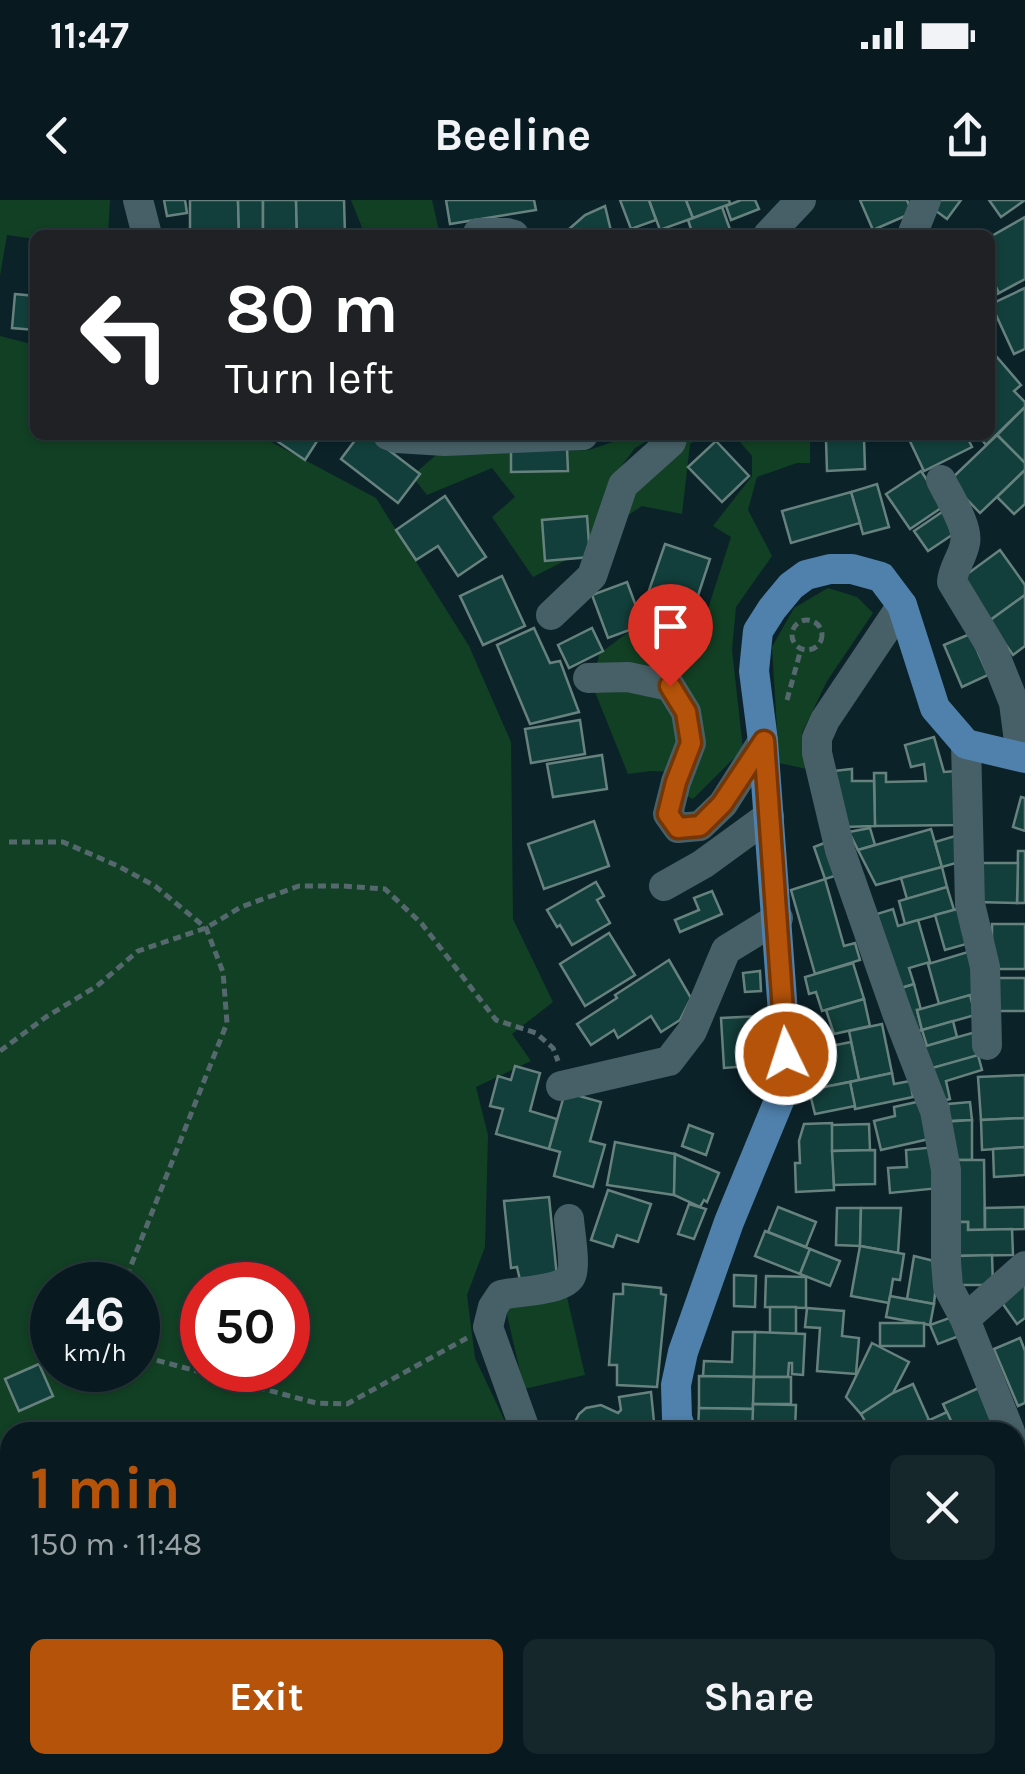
<!DOCTYPE html>
<meta charset="utf-8">
<style>
body{margin:0;font-family:Karla,sans-serif;background:#16272c;color:#f1f3f6;height:100vh;display:flex;flex-direction:column;font-size:38px;white-space:nowrap}
*{box-sizing:border-box;margin:0}
p{font-size:32px;color:#98a1a4}
.icon{flex:none;width:55px;height:55px;fill:none;stroke:currentColor;stroke-width:2;stroke-linecap:round;stroke-linejoin:round}
.map{position:relative;flex:1;overflow:hidden}
.details{position:absolute;left:0px;top:1222px;width:1025px;height:352px;display:flex;flex-direction:column;background:#081a1f;border-radius:30px 30px 0 0;box-shadow:0 2px 8px #0004,0 0 0 2px #29383d}
.details>*{flex:none}
.top-card{position:absolute;left:30px;top:30px;width:965px;height:210px;border-radius:15px;box-shadow:0 2px 8px #0004,0 0 0 2px #29383d;background:#202124;color:#fff;overflow:hidden}
.speed{position:absolute;left:30px;top:1062px;display:flex;gap:20px;font-size:50px;font-weight:700;text-align:center}
.speed>*{display:grid;place-content:center;width:130px;height:130px;border-radius:50%;background:#081a1f;box-shadow:0 2px 8px #0004,0 0 0 2px #29383d;line-height:1}
.speed small{font-size:25px;font-weight:400}
.speed .limit{border:15px solid #d22;background:#fff;color:#111}
.pin{position:absolute;display:grid;place-items:center;width:85px;height:85px;color:#fff;margin:-102px -42px;border-radius:50% 50% 50% 0;rotate:-45deg;box-shadow:0 0 10px #0007}
.pin .icon{rotate:45deg}
.me{position:absolute;width:110px;margin:-55px;rotate:356deg;stroke-linejoin:round;filter:drop-shadow(0 0 8px #0008)}
.turn{display:flex;align-items:center;gap:35px;height:210px;padding:0 30px;font-size:45px}
.turn .icon{width:130px;height:130px;stroke-width:2.5}
.turn b{display:block;font-size:70px;line-height:85px}
.round{display:grid;place-items:center;flex:none;width:105px;height:105px;border-radius:15px;background:#16272c}
.head{display:flex;align-items:center;justify-content:space-between;height:170px;padding:0 30px}
h1{font-size:60px;font-weight:700;line-height:75px;color:#b45309}
.primary-button{display:flex;gap:20px;margin-top:auto;padding:20px 30px}
.primary-button a{flex:1;height:115px;border-radius:15px;background:#b45309;color:#fff;font-size:40px;font-weight:700;line-height:115px;text-align:center}
.primary-button a+a{background:#16272c;color:#f1f3f6}
.status{display:flex;justify-content:space-between;align-items:center;height:70px;padding:0 50px;background:#081a1f;direction:ltr}
.status svg{height:28px;fill:currentColor}
header{display:flex;justify-content:space-between;align-items:center;height:130px;padding:0 30px;background:#081a1f;font-size:45px;font-weight:700}
.map>svg:first-child{display:block}
</style>
<div class="status"><b>11:47</b><svg viewBox="0 0 49 12"><path d="M0 12V9h3v3zM5 12V6h3v6zM10 12V3h3v9zM15 12V0h3v12zM26 1h20v11H26zM47 4h2v5h-2z"/></svg></div>
<header><svg class="icon" aria-label="back" viewBox="0 0 24 24"><path d="M15 5l-7 7 7 7"/></svg>Beeline<svg class="icon" aria-label="share" viewBox="0 0 24 24"><path d="M12 15V3M7 8l5-5 5 5M5 13v7h14v-7"/></svg></header>
<div class="map">
<svg width="1025" height="1574" viewBox="0 0 1025 1574">
<rect width="100%" height="100%" fill="#0b2229"/>
<g fill="#124024" fill-rule="evenodd">
<path d="M0,0H110L108,35H35V39L7,35L0,76Z"/>
<path d="M351,0H432L440,35H365Z"/>
<path d="M0,136L35,145V235H258L376,298L469,446L511,542L513,719L553,802L512,834L531,861L476,887L488,935L485,1047L467,1095L475,1158L510,1232H10V1454H0ZM52,1085H138V1170H52ZM202,1085H288V1170H202Z"/>
<path d="M633,235H657L635,248L620,268L593,351H584L533,377L492,317L515,297L492,268L427,295L412,276L437,254L589,250Z"/>
<path d="M681,235H704L690,244L682,314L642,306L624,318L632,290Z"/>
<path d="M734,235H810V263H797L757,277L748,310L772,356L736,407L732,450L743,549L693,599L682,594L678,572L651,571L628,574L593,487L599,454L635,427L666,428L699,437L731,337L713,326L752,276V256Z"/>
<path d="M828,388L857,397L873,413L827,481L802,533L807,569L779,563L772,447L794,408Z"/>
<path d="M566,1093L585,1175L524,1189L505,1106Z"/>
<path d="M22,1565H217L219,1574H15Z"/>
<path d="M248,1565H703L701,1574H250Z"/>
</g>
<g fill="#123f3b" stroke="#67827e" stroke-width="2.5">
<path d="M164,0H185L187,13L167,16Z"/>
<path d="M190,0H238L239,35H190Z"/>
<path d="M238,0H263V35H239Z"/>
<path d="M263,0H296L297,35H263Z"/>
<path d="M296,0H344L345,35H297Z"/>
<path d="M446,0H534L536,10L450,24Z"/>
<path d="M620,0H649L656,20L631,29Z"/>
<path d="M649,0H686L693,18L660,30Z"/>
<path d="M686,0H729L730,4L693,18Z"/>
<path d="M741,0H755L759,9L731,20L726,6Z"/>
<path d="M860,0H907L912,13L873,30Z"/>
<path d="M937,0H961L947,19L932,8Z"/>
<path d="M989,0H1025L1001,17Z"/>
<path d="M605,6L612,35H567L568,30L585,15Z"/>
<path d="M722,7L732,35H693L688,20Z"/>
<path d="M1025,17V79L999,93L990,76V37Z"/>
<path d="M990,76L999,93L990,98Z"/>
<path d="M1025,88V149L1014,154L991,104Z"/>
<path d="M15,94L35,96V130L12,128Z"/>
<path d="M990,149L1021,185L1014,191L1025,202V207L986,245L978,235H990Z"/>
<path d="M1025,207V263L997,235Z"/>
<path d="M268,235H321L305,260Z"/>
<path d="M359,235H369L420,274L398,303L341,259Z"/>
<path d="M907,235H966L972,247L924,271Z"/>
<path d="M997,235L1025,263V270L980,313L949,281Z"/>
<path d="M864,238L865,269L827,271L826,240Z"/>
<path d="M716,241L749,276L722,302L688,267Z"/>
<path d="M567,248L568,271L511,272V249Z"/>
<path d="M1025,270V304L1014,314L997,297Z"/>
<path d="M921,271L944,306L910,329L886,294Z"/>
<path d="M877,284L889,327L863,334L851,292Z"/>
<path d="M851,292L860,323L791,343L782,311Z"/>
<path d="M445,296L486,357L458,376L438,346L416,360L396,330Z"/>
<path d="M945,310L958,331L928,351L914,331Z"/>
<path d="M587,316L590,357L545,361L542,320Z"/>
<path d="M665,344L710,359L690,420L644,405Z"/>
<path d="M1000,350L1025,385V395L989,421L959,380Z"/>
<path d="M502,376L525,426L483,445L460,396Z"/>
<path d="M627,382L643,425L608,438L592,395Z"/>
<path d="M1025,395V446L1013,455L989,421Z"/>
<path d="M534,428L550,463L560,461L579,512L530,524L497,445Z"/>
<path d="M592,428L603,451L569,468L558,445Z"/>
<path d="M970,434L988,475L962,487L944,445Z"/>
<path d="M580,520L585,554L531,563L525,529Z"/>
<path d="M934,537L944,572L956,571L957,625L875,626L874,573H886V582L926,581L924,564L911,567L905,545Z"/>
<path d="M602,555L607,589L553,597L547,564Z"/>
<path d="M852,569V581H874L875,626L844,627L833,571Z"/>
<path d="M1021,597L1025,598V631L1013,627Z"/>
<path d="M594,621L609,666L544,689L528,644Z"/>
<path d="M870,628L875,645L858,650L849,632Z"/>
<path d="M931,629L942,667L876,685L858,650Z"/>
<path d="M955,636L963,661L942,667L935,642Z"/>
<path d="M827,642L838,675L825,679L814,647Z"/>
<path d="M1018,651H1025V703H1017Z"/>
<path d="M975,663H1018L1017,703L975,702Z"/>
<path d="M942,667L947,687L907,699L901,678Z"/>
<path d="M825,679L844,746L855,743L860,760L815,774L791,690Z"/>
<path d="M596,682L604,696L597,700L610,723L572,745L560,725L557,727L547,710Z"/>
<path d="M947,687L954,710L905,724L899,701Z"/>
<path d="M712,691L722,714L680,732L675,720L699,710L694,698Z"/>
<path d="M961,708L970,743L945,750L935,715Z"/>
<path d="M893,709L898,726L918,720L930,762L909,768L914,784L898,789L877,714Z"/>
<rect x="992" y="724" width="33" height="45"/>
<path d="M609,733L635,775L585,806L560,764Z"/>
<path d="M971,751L982,792L939,804L928,764Z"/>
<path d="M669,760L691,798L680,820L661,832L651,816L618,838L614,830L591,845L577,824L617,798L615,795Z"/>
<path d="M853,763L864,799L822,811L816,792L809,794L805,777Z"/>
<path d="M760,771L761,791L745,792L743,773Z"/>
<rect x="990" y="778" width="35" height="33"/>
<path d="M914,784L921,810H917L922,830L910,833L898,789Z"/>
<path d="M970,795L975,815L922,830L917,810Z"/>
<path d="M864,799L870,826L834,834L826,810Z"/>
<path d="M762,816L765,865L724,868L721,818Z"/>
<path d="M953,821L957,837L927,846L922,830Z"/>
<path d="M882,824L892,873L859,880L849,831Z"/>
<path d="M979,831L985,854L925,870L919,848Z"/>
<path d="M851,842L859,880L824,887L816,849Z"/>
<path d="M978,855L982,870L946,881L950,899L935,903L925,870Z"/>
<path d="M515,866L540,873L530,911L557,919L549,949L496,934L503,909L490,906L498,876L511,880Z"/>
<path d="M892,873L894,884L910,881L913,897L855,909L850,882Z"/>
<path d="M1025,875V918L981,920L978,877Z"/>
<path d="M850,882L855,906L815,914L809,890Z"/>
<path d="M565,892L601,902L590,941L605,945L593,987L554,976L560,952L549,949Z"/>
<path d="M921,901L929,939L881,950L874,921L895,916L894,907Z"/>
<path d="M970,902L972,920L949,921L948,904Z"/>
<path d="M1025,918V947L982,950L981,920Z"/>
<path d="M972,920V960H950L942,922Z"/>
<path d="M832,923L834,990L796,992L795,963H800L799,941L804,924Z"/>
<path d="M869,924L870,950L832,951V925Z"/>
<path d="M689,925L713,934L706,955L682,946Z"/>
<path d="M615,942L675,954L674,995L607,985Z"/>
<path d="M935,947L940,988L890,993L888,968L907,967L906,950Z"/>
<path d="M1025,947V975L994,977L993,949Z"/>
<path d="M875,950V984L834,985L832,951Z"/>
<path d="M675,954L719,973L707,1002L704,1000L700,1007L674,995Z"/>
<path d="M950,960H984L985,1030H968V1022H956Z"/>
<path d="M608,990L651,1004L638,1042L617,1035L613,1047L591,1040Z"/>
<path d="M549,997L557,1077L520,1080L517,1067L511,1068L504,1001Z"/>
<path d="M689,1004L706,1009L694,1039L678,1034Z"/>
<path d="M778,1007L816,1022L806,1047L768,1032Z"/>
<path d="M1025,1007V1029L985,1030V1008Z"/>
<path d="M837,1008H861L860,1046L836,1045Z"/>
<path d="M861,1008H901L898,1053L860,1046Z"/>
<path d="M956,1022H968V1030L1012,1029L1013,1055L957,1056Z"/>
<path d="M765,1031L810,1049L800,1074L755,1056Z"/>
<path d="M860,1046L904,1054L900,1080L893,1079L889,1103L851,1096Z"/>
<path d="M810,1049L840,1061L830,1086L800,1074Z"/>
<path d="M992,1055L993,1085H958L957,1056Z"/>
<path d="M914,1056L938,1062L934,1104L907,1099Z"/>
<path d="M734,1075L756,1076L755,1107L734,1106Z"/>
<path d="M766,1076L806,1077V1108L765,1107Z"/>
<path d="M1025,1078V1118L1017,1124L998,1097Z"/>
<path d="M623,1084L661,1088V1094L666,1095L657,1187L617,1185V1165H609L614,1094H623Z"/>
<path d="M890,1096L934,1104L930,1125L886,1117Z"/>
<path d="M770,1107H796V1134L770,1133Z"/>
<path d="M807,1108L844,1111L842,1136L859,1138L856,1174L817,1171L820,1128L805,1127Z"/>
<path d="M952,1117L959,1136L938,1144L930,1125Z"/>
<rect x="880" y="1123" width="44" height="23"/>
<path d="M733,1132H755L754,1177L703,1176L704,1161L732,1162Z"/>
<path d="M755,1132L805,1134L803,1175L792,1174V1163H789L788,1177H754Z"/>
<path d="M1020,1138L1025,1151V1203L1018,1206L994,1149Z"/>
<path d="M872,1143L909,1162L893,1193L861,1214L846,1197Z"/>
<path d="M39,1164L53,1196L19,1211L5,1179Z"/>
<path d="M699,1176L754,1177L753,1209L699,1208Z"/>
<path d="M754,1177H791V1204H753Z"/>
<path d="M913,1184L929,1220L902,1232H871L861,1214L893,1193Z"/>
<path d="M983,1186L998,1220L970,1232H956L943,1204Z"/>
<path d="M651,1192L655,1232H570L579,1214L586,1208L601,1205L618,1213L621,1210L619,1197Z"/>
<path d="M753,1204L796,1205L795,1229L752,1228Z"/>
<path d="M699,1208L753,1209L752,1232H698Z"/>
<path d="M947,1212L956,1232H914L912,1228Z"/>
<path d="M1015,1277L1025,1308V1310L1015,1314Z"/>
<path d="M1025,1359V1375L1018,1378L1015,1363Z"/>
<path d="M1025,1380V1394L1015,1395V1381Z"/>
<path d="M1015,1424L1018,1447L1025,1446V1472L1016,1473L1023,1492L1015,1495Z"/>
<path d="M1023,1492L1025,1537L1023,1538L1015,1517V1495Z"/>
<path d="M1015,1549L1021,1564L1025,1562V1574H960L959,1566L963,1565H1015Z"/>
<path d="M737,1565H795V1574H735Z"/>
<rect x="795" y="1565" width="21" height="9"/>
<path d="M879,1565H920L923,1574H882Z"/>
</g>
<g fill="none" stroke-linecap="round" stroke-linejoin="round">
<g stroke="#55686e" stroke-width="5" stroke-dasharray="8 5" stroke-linecap="butt">
<circle cx="807" cy="435" r="15"/>
<path d="M787,500L801,449"/>
<path d="M9,642H63L118,666L155,686L206,728L223,772L227,823L128,1073L129,1085"/>
<path d="M0,851L46,817L97,786L138,751L206,728L241,707L299,686H343L385,689L422,724L496,820L536,833L553,848L558,861"/>
<path d="M138,1128L152,1159L316,1203L347,1204L467,1138"/>
<path d="M477,1565L478,1574"/>
<path d="M503,1565L525,1574"/>
<path d="M347,1574L358,1565"/>
</g>
<g stroke="#475f66" stroke-width="30">
<path d="M138,0L147,35"/>
<path d="M478,33H507L514,35"/>
<path d="M768,35L801,0"/>
<path d="M912,35L926,0"/>
<path d="M388,235L396,238L445,241L583,235"/>
<path d="M941,280C948,295 969,327 965,343C963,357 953,367 952,382L992,448L1014,503L1021,556"/>
<path d="M902,405L825,520L817,538V553L840,650L897,813L935,911L946,970V1062L948,1087L965,1119L1010,1232"/>
<path d="M551,415L592,376L623,285L671,242L673,235"/>
<path d="M588,478L628,477L670,486L686,512L691,543L676,582L668,614L678,628L700,626L723,604L763,541"/>
<path d="M966,544L970,704L985,767L987,845"/>
<path d="M664,686L703,664L769,616"/>
<path d="M561,886L669,861L692,831L726,750L778,718"/>
<path d="M965,1119L1025,1066"/>
<path d="M526,1232L488,1127L493,1107L501,1095C517,1091 564,1091 571,1076C576,1066 570,1033 569,1019"/>
<path d="M1015,1245L1025,1284"/>
<path d="M710,1574L711,1565"/>
</g>
<g stroke="#4f81ac" stroke-width="30">
<path d="M682,1232L677,1218L676,1185L683,1152L729,1022L781,896L786,854L763,541L754,471L758,431L772,409L791,386L806,375L830,369H852L881,377L902,405L935,508L966,544L1025,558"/>
<path d="M232,1565L233,1574"/>
</g>
</g>
<g fill="none" stroke-linecap="round" stroke-linejoin="round">
<g stroke="#753606" stroke-width="25">
<path id="route" d="M670,486L686,512L691,543L676,582L668,614L678,628L700,626L722,604L764,541L786,854"/>
</g>
<use href="#route" stroke="#b45309" stroke-width="18"/>
</g>
</svg>
<div class="speed"><div>46<small>km/h</small></div><div class="limit">50</div></div>
<div class="pin" style="left:670px;top:486px;background:#d93025"><svg class="icon" aria-label="arrive" viewBox="0 0 24 24"><path d="M6 21V4h12l-3 4 3 4H6"/></svg></div>
<svg class="me" style="left:786px;top:854px" viewBox="-20 -20 40 40"><circle r="17" fill="#b45309" stroke="#fff" stroke-width="3"/><path d="M0-11L8 9 0 5-8 9z" fill="#fff"/></svg>
<div class="top-card">
<div class="turn"><svg class="icon" aria-label="left" viewBox="0 0 24 24"><path d="M17 20v-9H6M10 6l-5 5 5 5"/></svg><div><b>80 m</b>Turn left</div></div>
</div>
<section class="details">
<div class="head"><div><h1>1 min</h1><p>150 m · 11:48</p></div><a class="round"><svg class="icon" aria-label="close" viewBox="0 0 24 24"><path d="M6 6l12 12M18 6L6 18"/></svg></a></div>
<div class="primary-button"><a>Exit</a><a>Share</a></div>
</section>
</div>
